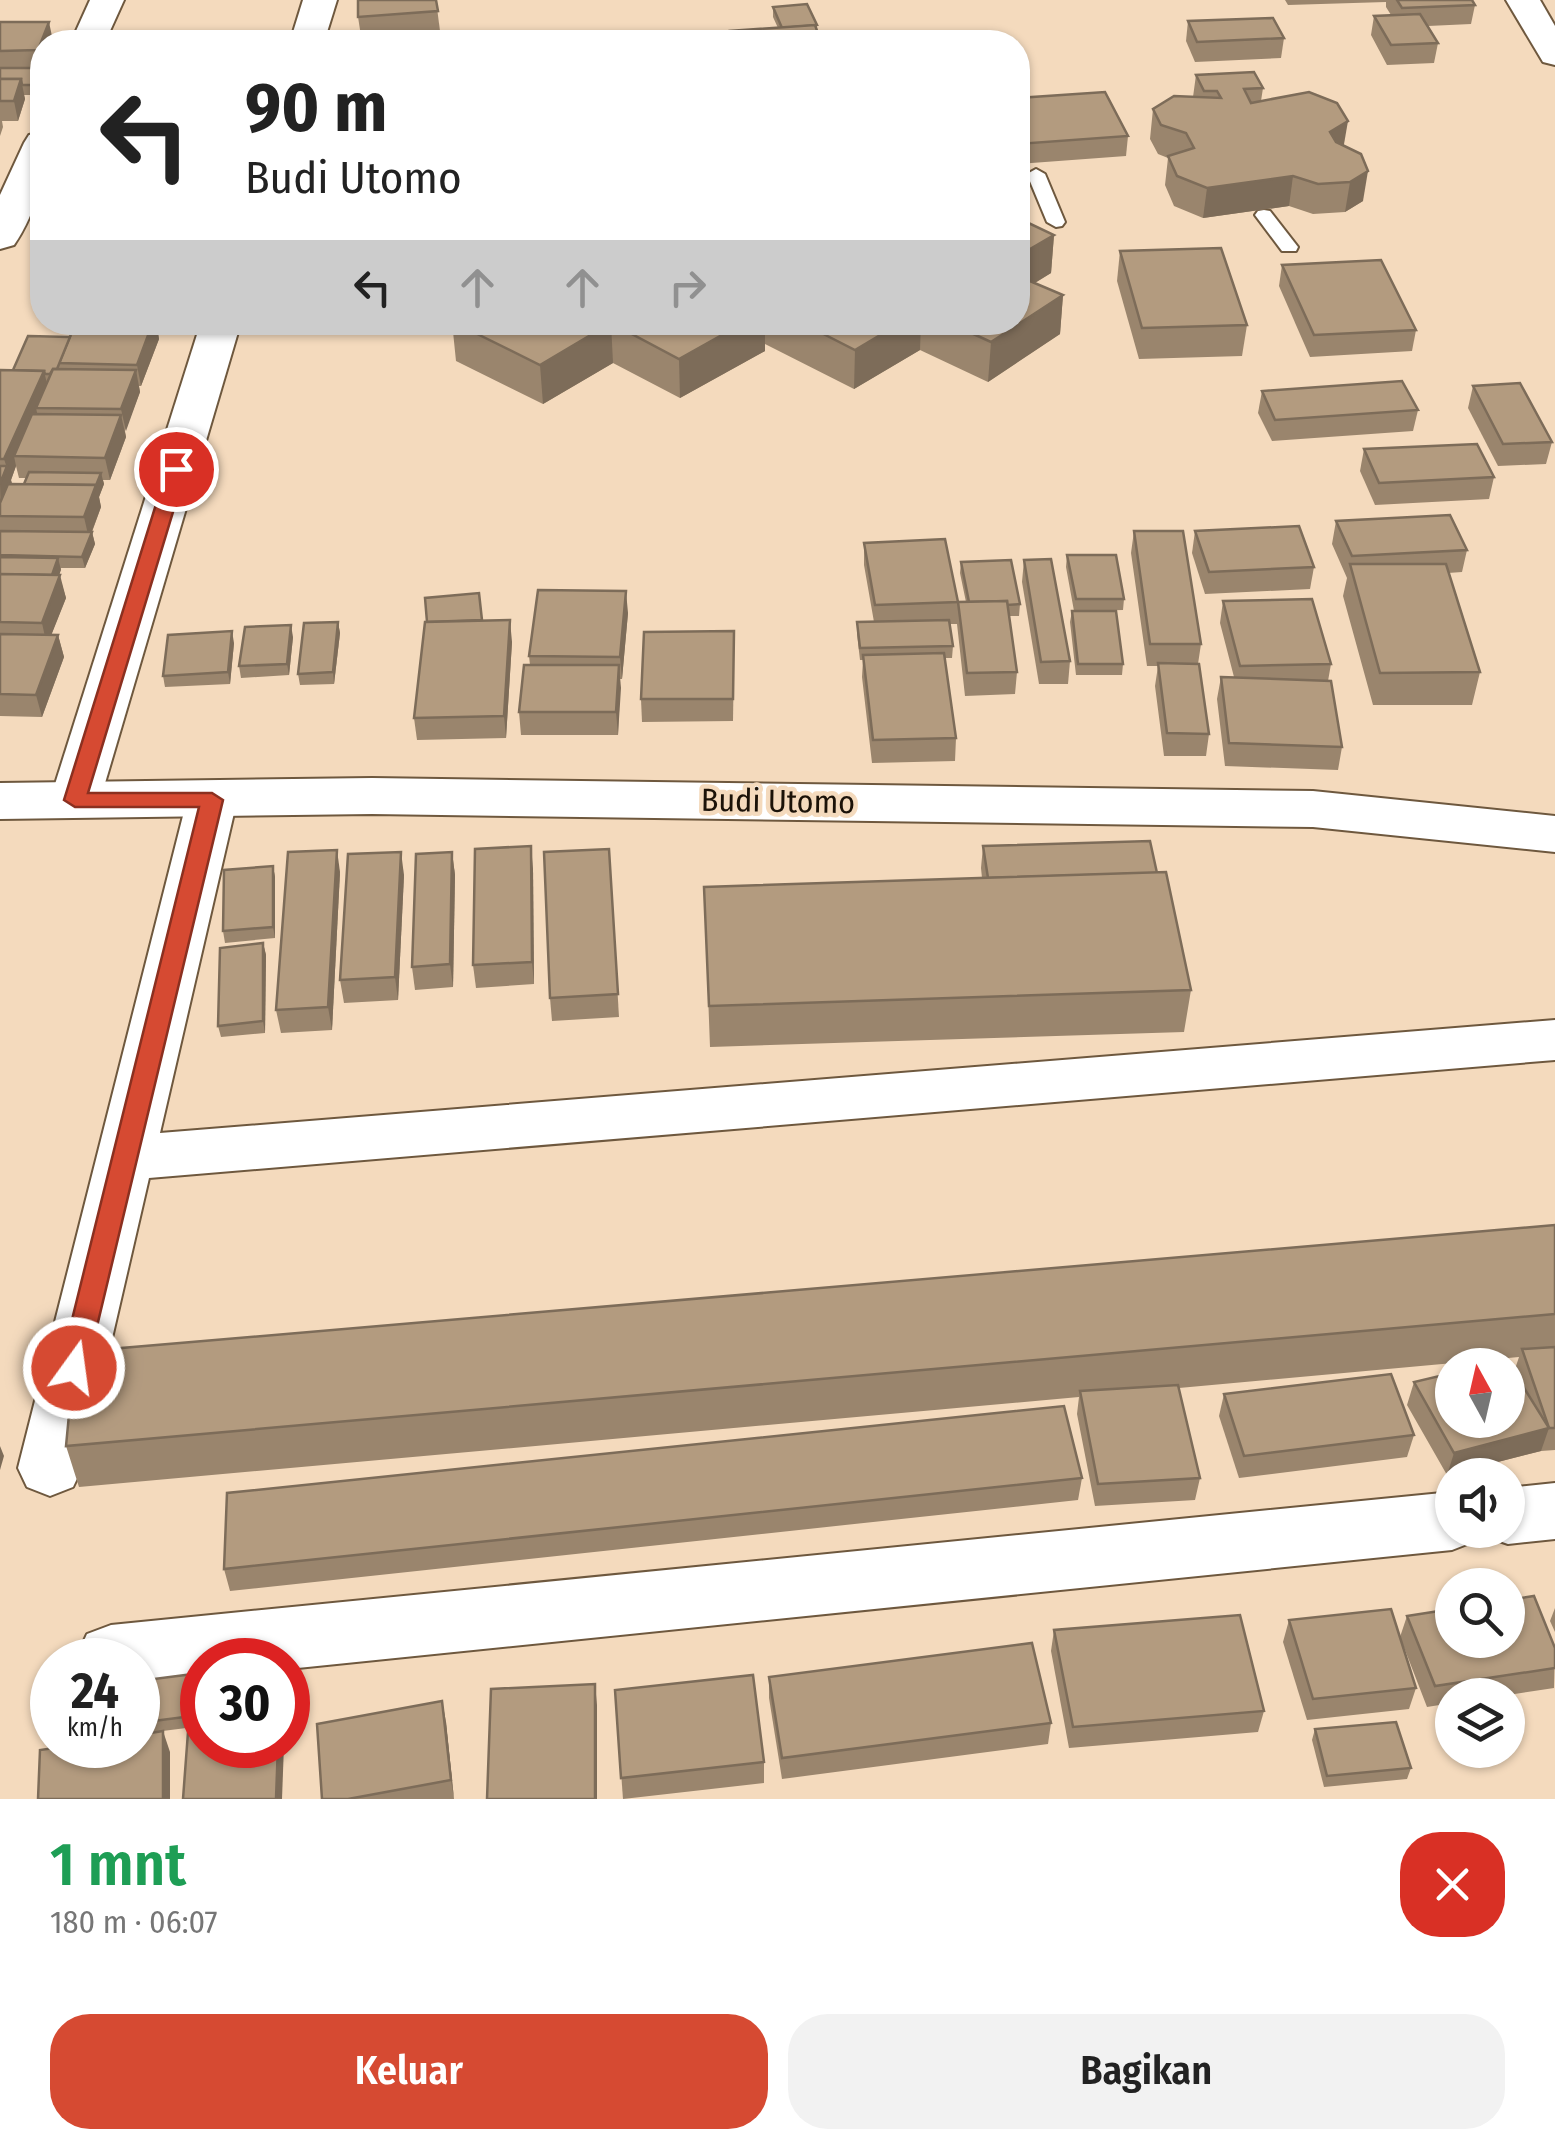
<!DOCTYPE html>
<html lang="id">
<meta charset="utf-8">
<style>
body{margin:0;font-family:"Fira Sans Condensed",sans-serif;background:#f2f2f2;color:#222;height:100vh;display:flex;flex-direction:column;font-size:38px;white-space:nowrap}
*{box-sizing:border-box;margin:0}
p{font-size:32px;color:#767676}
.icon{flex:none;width:55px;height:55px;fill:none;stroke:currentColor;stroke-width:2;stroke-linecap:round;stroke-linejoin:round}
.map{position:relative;height:1799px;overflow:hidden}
.panel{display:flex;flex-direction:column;background:#fff;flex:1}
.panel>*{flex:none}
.top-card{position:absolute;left:30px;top:30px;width:1000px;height:305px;border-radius:40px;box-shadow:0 2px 8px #0004;background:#fff;color:#222;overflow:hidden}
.needle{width:65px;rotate:352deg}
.tools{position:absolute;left:1435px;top:1348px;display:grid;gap:20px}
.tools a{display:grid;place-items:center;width:90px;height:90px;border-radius:50%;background:#fff;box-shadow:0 2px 8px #0004;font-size:50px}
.speed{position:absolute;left:30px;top:1638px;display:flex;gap:20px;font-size:50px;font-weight:700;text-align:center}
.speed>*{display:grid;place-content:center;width:130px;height:130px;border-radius:50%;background:#fff;box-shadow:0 2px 8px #0004;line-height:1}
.speed small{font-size:25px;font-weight:400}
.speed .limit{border:15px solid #d22;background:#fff;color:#111}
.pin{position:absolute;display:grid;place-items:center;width:85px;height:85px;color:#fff;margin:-42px;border:5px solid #fff;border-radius:50%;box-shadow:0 2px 10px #0007}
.me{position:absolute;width:110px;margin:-55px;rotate:14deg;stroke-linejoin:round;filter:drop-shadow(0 0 8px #0008)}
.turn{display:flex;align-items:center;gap:35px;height:210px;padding:0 50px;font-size:45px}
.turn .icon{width:130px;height:130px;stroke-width:2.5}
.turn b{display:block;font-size:70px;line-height:85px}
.lanes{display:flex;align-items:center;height:95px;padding:0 50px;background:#0003;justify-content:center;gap:50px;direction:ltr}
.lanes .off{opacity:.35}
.round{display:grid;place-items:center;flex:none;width:105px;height:105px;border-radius:40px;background:#f2f2f2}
.overview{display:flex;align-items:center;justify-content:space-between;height:170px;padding:0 50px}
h1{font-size:60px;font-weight:600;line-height:75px;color:#1e9e55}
.button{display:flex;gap:20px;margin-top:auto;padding:20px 50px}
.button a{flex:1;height:115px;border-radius:40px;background:#d64a32;color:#fff;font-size:40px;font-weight:600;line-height:115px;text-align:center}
.button a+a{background:#f2f2f2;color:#222}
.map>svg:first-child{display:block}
</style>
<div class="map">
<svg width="1555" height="1799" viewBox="0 0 1555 1799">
<rect width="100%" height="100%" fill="#f4dabd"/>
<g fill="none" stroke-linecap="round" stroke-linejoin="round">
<g stroke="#6e583e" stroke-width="4">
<g id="service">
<path d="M1036,169L1045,174L1065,222L1062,226L1056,227L1047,222L1027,174Z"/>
<path d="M1264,210L1270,211L1298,247L1296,251H1282L1255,215L1258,211Z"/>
</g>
</g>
<g stroke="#6e583e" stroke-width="4">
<g id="minor">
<path d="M90,0H124L105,42H71Z"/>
<path d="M303,0H337L324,42H290Z"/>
<path d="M1506,0H1540L1555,26V65L1543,62Z"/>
<path d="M42,132C45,173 38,210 14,245L0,249V195L24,143L29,135Z"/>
<path d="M201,322H241L100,800L93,812L75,817L57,812L50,800Z"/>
<path d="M212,783L230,788L237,800L160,1133L1555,1020V1060L149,1178L82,1468L73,1487L50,1496L27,1487L18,1468L187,800L194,788Z"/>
<path d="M1555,1483V1539L1508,1544L1485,1536L1482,1530H1508V1488Z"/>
<path d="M1452,1492V1530H1481L1475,1541L1452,1550L288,1669V1660H202V1678L138,1684V1660H79L77,1656L87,1634L111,1625Z"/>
</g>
</g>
<g stroke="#6e583e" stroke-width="4">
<path id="tertiary" d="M372,778L1313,791L1555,816V852L1313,827L372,814L0,819V783Z"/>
</g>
<use href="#service" fill="#fff" fill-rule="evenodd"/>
<use href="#minor" fill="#fff" fill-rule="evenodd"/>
<use href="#tertiary" fill="#fff" fill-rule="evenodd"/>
</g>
<g fill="#9a856d" fill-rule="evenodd">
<path d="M436,0L440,31L361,36L358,17Z"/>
<path d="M1285,0H1472L1475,5L1471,24L1428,26L1438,43L1434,63L1387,65L1371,35L1374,16L1391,15L1386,7V2L1288,5Z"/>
<path d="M773,7L817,25V30L821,42H730V31L778,28L773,17Z"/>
<path d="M1188,21L1284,38L1281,58L1195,62L1186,41Z"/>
<path d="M0,22L53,41L42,42V70H40L41,78L34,95H24L25,99L18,121H2L3,127L0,136Z"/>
<path d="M1196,75L1263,88L1261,101L1343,146L1363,201L1345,212L1313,214L1289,206L1203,218L1174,206L1165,185L1168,158L1158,154L1150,139L1153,109L1193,97Z"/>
<path d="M1018,98L1128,136L1126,156L1018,164Z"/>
<path d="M1054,235L1051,273L1035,283L1063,295L1060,334L988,382L920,350L854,389L765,344V351L680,398L613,363L543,404L456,361L452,322H1018Z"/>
<path d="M1120,251L1247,325L1242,356L1139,359L1117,281Z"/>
<path d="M1282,265L1416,330L1412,351L1310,357L1279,286Z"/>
<path d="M76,322H156L159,339L141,386H139L140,392L125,431L126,437L110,480H103L104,484L99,497L101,507L92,532L95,544L85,568H61L59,575L66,598L51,635H58L64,657L42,717L0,716V370H13L70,337ZM16,466L19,478H26L24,484H12L11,480Z"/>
<path d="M1473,386L1552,442L1546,464L1498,466L1468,408Z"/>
<path d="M1262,391L1418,410L1413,431L1272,441L1258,413Z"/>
<path d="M1364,449L1494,477L1489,499L1375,505L1360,471Z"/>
<path d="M1336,521L1467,550L1462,572L1448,573L1480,672L1472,705H1373L1343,596L1347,578L1332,544Z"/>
<path d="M1134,531L1201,644L1198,664L1209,734L1206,756H1164L1155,686L1158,666H1147L1131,553Z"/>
<path d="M1195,531L1314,567L1310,589L1205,594L1192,553Z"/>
<path d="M864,543L958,602H966L960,573L961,562L1020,604L1019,616H1009L1017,672L1015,694L965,696L957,624H950L953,646L952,658H945L956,738L955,761L872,763L862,677L863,660H860L857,634V622H874L864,565Z"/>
<path d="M1067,555L1124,599L1123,610L1084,611L1123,664L1122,675H1076L1070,622L1072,611H1074L1066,567Z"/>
<path d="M1024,560L1070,661L1068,684H1039L1022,582Z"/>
<path d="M1223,601L1331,664L1328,681L1342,747L1338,770L1225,766L1217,699L1221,677H1234L1220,623Z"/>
<path d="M628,613L622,679H620L618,735H521L519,712L530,665L529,656Z"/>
<path d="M482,621L512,642L506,738L417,740L414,718Z"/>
<path d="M338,622L340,633L334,684L300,685L298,674Z"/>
<path d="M293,637L289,675L241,678L239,666Z"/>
<path d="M234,643L230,684L165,687L163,676Z"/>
<path d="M734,654L733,721L642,722L641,699Z"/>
<path d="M983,846L1157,873L1191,990L1184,1032L710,1047L704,887L982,878L981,868Z"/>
<path d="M609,849L619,1017L552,1021L550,998Z"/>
<path d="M452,852L455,875L453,987L415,990L412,967Z"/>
<path d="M273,866L275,877V938L225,943L223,931Z"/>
<path d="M533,869L534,984L476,988L473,965Z"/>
<path d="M340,872L332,1030L281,1033L276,1010Z"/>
<path d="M404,875L398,1000L344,1003L340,980Z"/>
<path d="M263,943L266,955L265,1033L221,1037L218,1026Z"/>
<path d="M1555,1225V1450L1541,1451L1447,1475L1407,1405L1414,1382L1514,1372L1519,1357L1179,1388L1200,1478L1195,1500L1095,1506L1077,1414L1079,1397L79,1487L66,1446Z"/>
<path d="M1224,1394L1414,1435L1407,1457L1239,1478L1219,1416Z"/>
<path d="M1082,1478L1078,1500L230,1591L224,1569Z"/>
<path d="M1555,1608V1632L1550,1621Z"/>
<path d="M1407,1616L1555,1648L1554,1688L1508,1695H1452V1703L1427,1707L1400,1637Z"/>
<path d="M1289,1620L1416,1688L1409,1709L1307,1720L1283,1642Z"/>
<path d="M1054,1630L1264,1711L1258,1732L1069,1748L1051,1651Z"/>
<path d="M769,1677L1051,1723L1048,1744L782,1779L769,1698Z"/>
<path d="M202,1678V1726L139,1734L138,1729V1681Z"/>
<path d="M615,1690L764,1762V1783L623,1799Z"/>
<path d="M446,1722L454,1799H322Z"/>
<path d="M1315,1729L1411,1768L1407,1779L1324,1787L1312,1740Z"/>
</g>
<g fill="#7d6c59">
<path d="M49,22L53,41L42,42V70L38,50Z"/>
<path d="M39,68L41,78L34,95L32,85Z"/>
<path d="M21,79L25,99L18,121L14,101Z"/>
<path d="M1348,121L1343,150L1325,162L1330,132Z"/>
<path d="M1368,171L1363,201L1345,212L1350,182Z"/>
<path d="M1293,176L1289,206L1203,218L1207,188Z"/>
<path d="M1054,235L1051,273L1018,293V256Z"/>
<path d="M1063,295L1060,334L988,382L991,342Z"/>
<path d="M153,322H156L159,339L141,386L137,365Z"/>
<path d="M745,322H765V351L680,398L679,359Z"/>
<path d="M902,322H921L920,350L854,389L855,350Z"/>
<path d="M611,323L613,363L543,404L540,365Z"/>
<path d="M136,370L140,392L126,431L121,409Z"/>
<path d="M44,371L49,392L36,408L38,417L14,456L16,466L11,480L13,488L1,517L0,484L7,468L4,459Z"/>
<path d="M121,415L126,437L110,480L105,458Z"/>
<path d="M101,473L104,484L99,497L101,507L89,539L84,517Z"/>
<path d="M92,532L95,544L85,568L82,557Z"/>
<path d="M58,558L61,570L53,592L50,581Z"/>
<path d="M60,575L66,598L47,646L42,623Z"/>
<path d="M626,591L628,613L622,679L620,657Z"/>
<path d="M510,620L512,642L506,738L504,716Z"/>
<path d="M338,622L340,633L334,684L333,672Z"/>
<path d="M291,625L293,637L289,675L287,664Z"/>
<path d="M232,631L234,643L230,684L228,672Z"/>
<path d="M58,635L64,657L42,717L36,695Z"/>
<path d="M619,665L621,688L618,735L616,712Z"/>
<path d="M531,846L533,869L534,984L532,962Z"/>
<path d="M337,850L340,872L332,1030L328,1007Z"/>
<path d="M401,852L404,875L398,1000L395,977Z"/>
<path d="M452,852L455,875L453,987L450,964Z"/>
<path d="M273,866L275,877V938L273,927Z"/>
<path d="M263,943L266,955L265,1033L263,1021Z"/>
<path d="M1549,1428L1541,1451L1447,1475L1454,1453Z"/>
<path d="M0,1446L4,1456L0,1470Z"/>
<path d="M201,1673L202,1678V1723L200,1715Z"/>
<path d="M595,1684L597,1705V1799H595Z"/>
<path d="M442,1701L446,1722L454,1799L451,1780Z"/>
<path d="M163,1731L170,1752V1799H163Z"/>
<path d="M278,1745H284L282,1799H276Z"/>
</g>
<g fill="#b39b7f" stroke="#7d6c59" stroke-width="2.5">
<path d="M358,0H436L438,11L358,17Z"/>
<path d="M1397,0H1472L1475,5L1402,8Z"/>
<path d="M807,4L817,25L782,28L773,7Z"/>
<path d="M1420,14L1438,43L1391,45L1374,16Z"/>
<path d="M1273,18L1284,38L1197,42L1188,21Z"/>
<path d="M0,22H49L38,50L0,51Z"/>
<path d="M815,25L821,42H734L730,31Z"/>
<path d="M186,32L183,42H114L117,33Z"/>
<path d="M417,33V42H365V36Z"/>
<path d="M195,35H260L258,42H192Z"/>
<path d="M0,68H39L32,85H22L21,79H0Z"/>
<path d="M1254,72L1263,88L1244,89L1251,103L1309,92L1337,103L1348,121L1330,132L1336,142L1361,154L1368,171L1350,182L1318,184L1293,176L1207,188L1177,176L1168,156L1194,148L1186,133L1161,125L1153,109L1174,96L1221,98L1217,91H1204L1196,75Z"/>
<path d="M0,79H21L14,101H0Z"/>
<path d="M1105,92L1128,136L1018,144V98Z"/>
<path d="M1018,218L1054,235L1018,256Z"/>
<path d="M1221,248L1247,325L1142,328L1120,251Z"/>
<path d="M1381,260L1416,330L1314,335L1282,265Z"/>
<path d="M1018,276L1063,295L991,342L947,322H1018Z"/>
<path d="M76,322H153L137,365L59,363Z"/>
<path d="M453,322H745L679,359L611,323L540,365Z"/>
<path d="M800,322H902L855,350Z"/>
<path d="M28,336L70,337L57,369H53L50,374H45L44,371L13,370Z"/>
<path d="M53,369L136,370L121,409L36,408Z"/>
<path d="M0,370L44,371L4,459H0Z"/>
<path d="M1402,381L1418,410L1275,420L1262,391Z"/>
<path d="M1520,383L1552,442L1503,444L1473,386Z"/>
<path d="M32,414L121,415L105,458L14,456Z"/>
<path d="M1477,444L1494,477L1379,483L1364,449Z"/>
<path d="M0,466H7L0,484Z"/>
<path d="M29,472L101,473L93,493L96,485L24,484Z"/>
<path d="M8,484L96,485L84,517L0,516V503Z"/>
<path d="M1450,515L1467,550L1352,556L1336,521Z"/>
<path d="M1299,526L1314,567L1209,572L1195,531Z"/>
<path d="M0,531L92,532L82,557L0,555Z"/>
<path d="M1134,531H1183L1201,644H1150Z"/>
<path d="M945,539L958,602L875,605L864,543Z"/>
<path d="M1067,555H1116L1124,599H1076Z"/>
<path d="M0,557L58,558L52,575L0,574Z"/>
<path d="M1051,559L1070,661L1041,662L1024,560Z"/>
<path d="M1011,560L1020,604L1007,605V601L969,602L961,562Z"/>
<path d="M1350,564H1446L1480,672L1380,673Z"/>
<path d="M0,574L60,575L42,623L0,622Z"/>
<path d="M538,590L626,591L620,657L529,656Z"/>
<path d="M479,593L482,620L427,622L425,598Z"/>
<path d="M1312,599L1331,664L1240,666L1223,601Z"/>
<path d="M1007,601L1017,672L967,673L958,602Z"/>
<path d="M1072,611H1116L1123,664H1078Z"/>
<path d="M510,620L504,716L414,718L425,622Z"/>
<path d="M949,620L953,646L860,648L857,622Z"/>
<path d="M338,622L333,672L298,674L304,623Z"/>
<path d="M291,625L287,664L239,666L245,627Z"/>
<path d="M232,631L228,672L163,676L168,635Z"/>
<path d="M734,631L733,699H641L644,632Z"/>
<path d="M0,634L58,635L36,695L0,694Z"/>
<path d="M944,653L956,738L873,740L863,655Z"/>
<path d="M1158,663L1199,664L1209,734L1167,733Z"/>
<path d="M524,665H619L616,712H519Z"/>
<path d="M1221,677L1331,681L1342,747L1229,743Z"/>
<path d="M1150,841L1157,873L988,878L983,846Z"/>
<path d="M531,846L532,962L473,965L475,849Z"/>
<path d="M609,849L618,994L550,998L544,852Z"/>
<path d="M337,850L328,1007L276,1010L288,852Z"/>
<path d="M401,852L395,977L340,980L348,854Z"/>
<path d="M452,852L450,964L412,967L416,854Z"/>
<path d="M273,866V927L223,931L224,870Z"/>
<path d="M1166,872L1191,990L709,1006L704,887Z"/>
<path d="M263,943V1021L218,1026L220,948Z"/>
<path d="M1555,1225V1314L66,1446L75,1352Z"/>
<path d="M1555,1347V1428H1549L1522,1349Z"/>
<path d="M1506,1359L1549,1428L1454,1453L1414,1382L1452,1373V1420H1508V1365H1483Z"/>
<path d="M1391,1374L1414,1435L1244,1456L1224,1394Z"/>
<path d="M1178,1385L1200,1478L1098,1484L1080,1391Z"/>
<path d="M1064,1406L1082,1478L224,1569L227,1493Z"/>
<path d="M1534,1596L1555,1648V1668L1435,1686L1407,1616L1452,1609V1640H1508V1600Z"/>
<path d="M1391,1609L1416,1688L1313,1699L1289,1620Z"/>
<path d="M1240,1615L1264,1711L1073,1727L1054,1630Z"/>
<path d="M1032,1643L1051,1723L782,1758L769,1677Z"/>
<path d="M201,1673L200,1715L138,1723V1681Z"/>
<path d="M753,1675L764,1762L621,1778L615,1690Z"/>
<path d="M595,1684V1799H487L491,1689Z"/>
<path d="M442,1701L451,1780L348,1799H322L317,1724Z"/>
<path d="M1396,1722L1411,1768L1327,1776L1315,1729Z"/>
<path d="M202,1730V1745H278L276,1799H183L188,1732Z"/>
<path d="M163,1731V1799H38L40,1750L75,1745H138V1735Z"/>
</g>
<path fill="#d64a32" stroke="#8b3020" stroke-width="2.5" d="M176,464L186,469L88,793H212L223,800L87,1368L83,1376L74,1380L64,1376L60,1368L199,807H75L64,800L167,469Z"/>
<g text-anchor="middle" stroke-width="9" stroke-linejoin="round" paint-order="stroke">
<g font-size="32" fill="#1b1208" stroke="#f4dabd">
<text transform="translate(778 801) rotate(1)" y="11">Budi Utomo</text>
</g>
</g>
</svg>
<div class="tools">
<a><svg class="needle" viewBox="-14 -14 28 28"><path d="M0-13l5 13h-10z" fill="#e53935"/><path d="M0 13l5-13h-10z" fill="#767676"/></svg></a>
<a><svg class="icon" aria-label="sound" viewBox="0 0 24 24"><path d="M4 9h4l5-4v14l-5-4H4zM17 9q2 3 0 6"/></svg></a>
<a><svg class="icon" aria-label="search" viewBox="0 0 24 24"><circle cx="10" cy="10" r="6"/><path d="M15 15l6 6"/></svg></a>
<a><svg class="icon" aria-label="layers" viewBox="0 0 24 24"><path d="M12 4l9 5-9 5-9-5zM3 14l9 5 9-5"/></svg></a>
</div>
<div class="speed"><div>24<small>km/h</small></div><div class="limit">30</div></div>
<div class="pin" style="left:176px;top:469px;background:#d93025"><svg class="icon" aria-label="arrive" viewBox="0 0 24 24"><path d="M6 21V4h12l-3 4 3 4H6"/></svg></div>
<svg class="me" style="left:74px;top:1368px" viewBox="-20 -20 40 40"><circle r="17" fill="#d64a32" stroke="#fff" stroke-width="3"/><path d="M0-11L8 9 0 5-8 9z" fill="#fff"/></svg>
<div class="top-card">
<div class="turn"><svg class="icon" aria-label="left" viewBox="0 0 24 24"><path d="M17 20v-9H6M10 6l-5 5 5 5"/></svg><div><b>90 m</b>Budi Utomo</div></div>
<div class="lanes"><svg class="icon" aria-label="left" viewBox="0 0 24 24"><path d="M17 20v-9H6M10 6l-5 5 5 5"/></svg><svg class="icon off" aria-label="ahead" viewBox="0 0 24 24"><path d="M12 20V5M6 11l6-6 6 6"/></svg><svg class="icon off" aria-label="ahead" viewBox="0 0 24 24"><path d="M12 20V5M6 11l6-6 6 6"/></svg><svg class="icon off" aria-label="right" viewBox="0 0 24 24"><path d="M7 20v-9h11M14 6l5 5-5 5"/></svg></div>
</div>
</div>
<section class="panel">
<div class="overview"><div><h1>1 mnt</h1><p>180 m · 06:07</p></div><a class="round" style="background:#d93025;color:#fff"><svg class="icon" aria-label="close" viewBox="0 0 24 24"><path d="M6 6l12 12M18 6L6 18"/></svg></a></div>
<div class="button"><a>Keluar</a><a>Bagikan</a></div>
</section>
